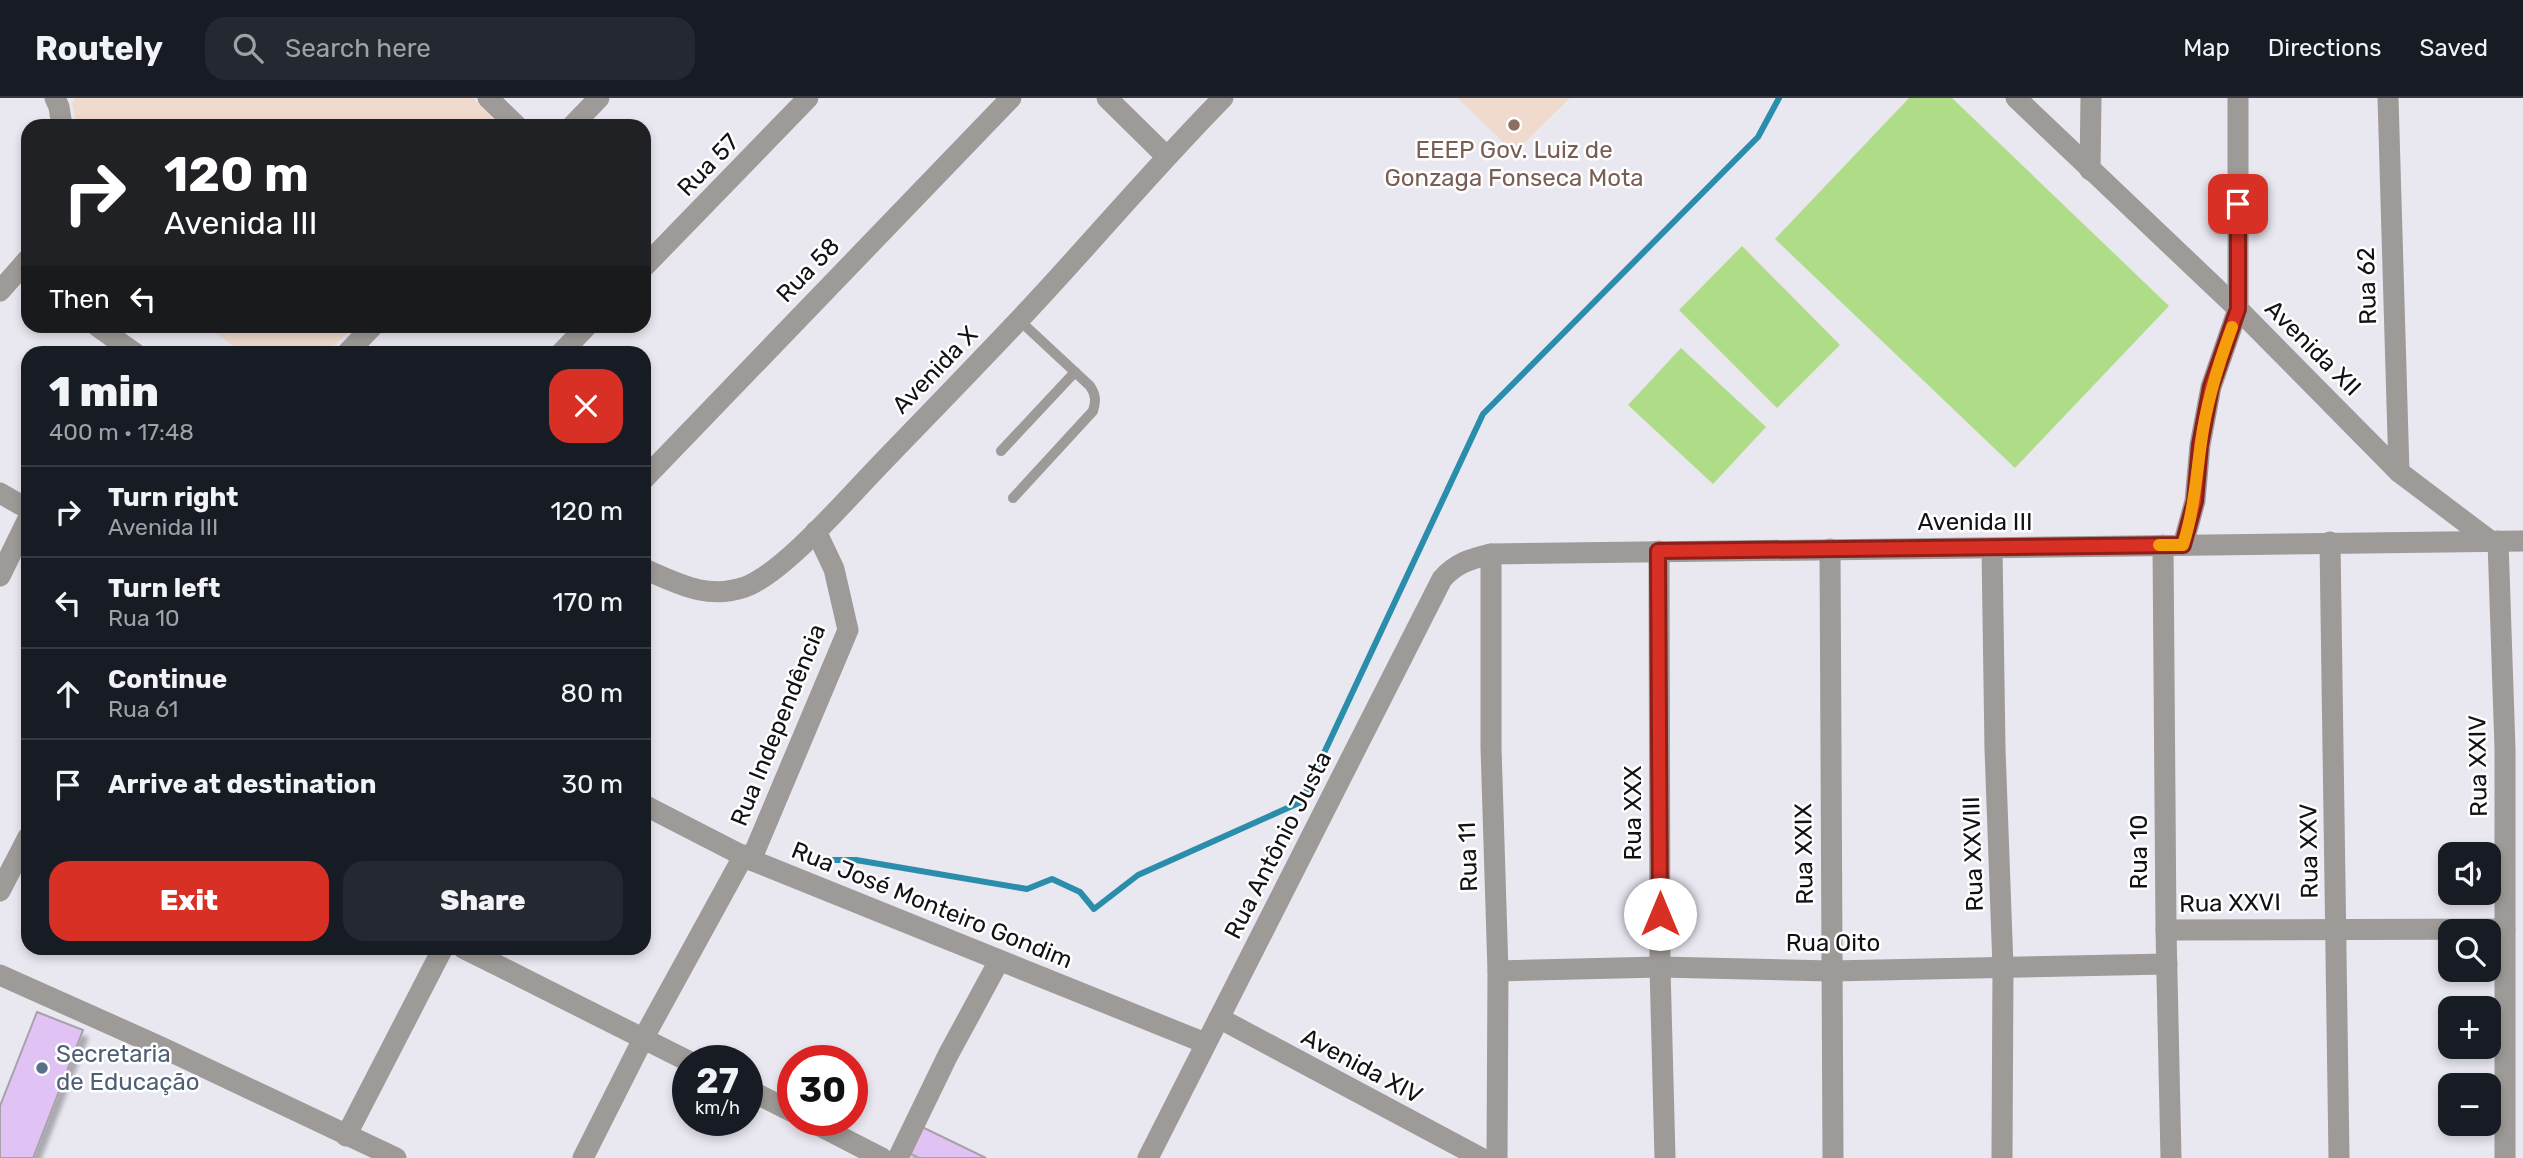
<!DOCTYPE html>
<meta charset="utf-8">
<style>
body{margin:0;font-family:Rubik,sans-serif;background:#242831;color:#f1f3f6;height:100vh;display:flex;flex-direction:column;font-size:26px;white-space:nowrap}
*{box-sizing:border-box;margin:0}
p{font-size:23px;color:#9ea1a6}
.icon{flex:none;width:38px;height:38px;fill:none;stroke:currentColor;stroke-width:2;stroke-linecap:round;stroke-linejoin:round}
.map{position:relative;flex:1;overflow:hidden}
.details{position:absolute;left:21px;top:248px;width:630px;height:609px;display:flex;flex-direction:column;background:#171b24;border-radius:21px;box-shadow:0 4px 10px #0003}
.details>*{flex:none}
.guide{position:absolute;left:21px;top:21px;width:630px;height:214px;border-radius:21px;box-shadow:0 4px 10px #0003;background:#202124;color:#fff;overflow:hidden}
.buttons{position:absolute;left:2438px;top:744px;display:grid;gap:14px}
.buttons a{display:grid;place-items:center;width:63px;height:63px;border-radius:14px;background:#171b24;box-shadow:0 4px 10px #0003;font-size:35px}
.speed{position:absolute;left:672px;top:947px;display:flex;gap:14px;font-size:35px;font-weight:700;text-align:center}
.speed>*{display:grid;place-content:center;width:91px;height:91px;border-radius:50%;background:#171b24;box-shadow:0 4px 10px #0003;line-height:1}
.speed small{font-size:18px;font-weight:400}
.speed .limit{border:10px solid #d22;background:#fff;color:#111}
.pin{position:absolute;display:grid;place-items:center;width:60px;height:60px;color:#fff;margin:-30px;border-radius:14px;box-shadow:0 4px 10px #0006}
.me{position:absolute;width:77px;margin:-38px;rotate:0deg;stroke-linejoin:round;filter:drop-shadow(0 0 5px #0008)}
.turn{display:flex;align-items:center;gap:24px;height:147px;padding:0 28px;font-size:32px}
.turn .icon{width:91px;height:91px;stroke-width:2.5}
.turn b{display:block;font-size:49px;line-height:60px}
.then{display:flex;align-items:center;height:66px;padding:0 28px;background:#0003;gap:14px;font-size:26px}
.round{display:grid;place-items:center;flex:none;width:74px;height:74px;border-radius:21px;background:#242831}
.head{display:flex;align-items:center;justify-content:space-between;height:119px;padding:0 28px}
h1{font-size:42px;font-weight:800;line-height:52px}
.button{display:flex;gap:14px;margin-top:auto;padding:14px 28px}
.button a{flex:1;height:80px;border-radius:21px;background:#d93025;color:#fff;font-size:28px;font-weight:800;line-height:80px;text-align:center}
.button a+a{background:#242831;color:#f1f3f6}
ul{padding:0;list-style:none}
li{display:flex;align-items:center;gap:21px;height:91px;padding:0 28px;border-top:2px solid #363941}
li div{flex:1}
li b{display:block;font-size:26px}
li em{font-style:normal}
header{display:flex;align-items:center;gap:42px;box-sizing:border-box;height:98px;padding:0 35px;background:#171b24;border-bottom:2px solid #363941}
header strong{font-size:33px}
nav{display:flex;gap:38px;margin-inline-start:auto;font-size:24px}
.search{width:490px;height:63px;background:#242831;display:flex;align-items:center;gap:18px;box-sizing:border-box;padding:0 24px;border-radius:21px;color:#9ea1a6;font-size:26px}
.map>svg:first-child{display:block}
</style>
<header>
<strong>Routely</strong>
<div class="search"><svg class="icon" aria-label="search" viewBox="0 0 24 24"><circle cx="10" cy="10" r="6"/><path d="M15 15l6 6"/></svg>Search here</div>
<nav><a>Map</a><a>Directions</a><a>Saved</a></nav>
</header>
<div class="map">
<svg width="2523" height="1060" viewBox="0 0 2523 1060">
<defs>
<filter id="shadow"><feDropShadow dx="4.5" dy="8" stdDeviation="2" flood-color="#0004"/></filter>
</defs>
<rect width="100%" height="100%" fill="#e9e7f0"/>
<g fill="#f0dacd">
<path d="M76,0H473L500,28H77L72,5Z"/>
<path d="M1458,0H1570L1514,55Z"/>
<path d="M205,228H354L335,247L305,256L244,255Z"/>
</g>
<g fill="#afdd87">
<path d="M1909,0H1952L2169,208L2015,370L1775,141Z"/>
<path d="M1742,148L1840,247L1777,310L1679,212Z"/>
<path d="M1681,250L1766,329L1713,386L1628,307Z"/>
</g>
<g fill="none" stroke-linecap="round" stroke-linejoin="round">
<path stroke="#2b8dac" stroke-width="6" d="M820,762H856L1027,791L1052,781L1080,794L1094,811L1138,777L1301,704L1483,316L1758,39L1779,0"/>
</g>
<g fill="#e1c2f5" stroke="#a7a2aa" stroke-width="2" filter="url(#shadow)">
<path d="M37,914L83,932L33,1060H0V1008Z"/>
<path d="M920,1028L986,1060H919L907,1054Z"/>
</g>
<g fill="none" stroke-linecap="round" stroke-linejoin="round">
<g stroke="#9d9a97" stroke-width="10">
<path d="M1001,353L1075,274"/>
<path d="M1013,400L1093,313C1096,303 1096,297 1090,288L1019,222"/>
</g>
<g stroke="#9d9a97" stroke-width="21">
<path d="M55,0L59,9L62,28"/>
<path d="M488,0L517,28"/>
<path d="M1107,0L1166,58"/>
<path d="M2016,0L2238,211L2399,374L2489,442"/>
<path d="M2388,0L2399,374"/>
<path d="M572,28L599,0"/>
<path d="M2090,72L2091,0"/>
<path d="M644,169L808,0"/>
<path d="M0,193L28,161"/>
<path d="M97,228L136,256"/>
<path d="M346,256L373,228"/>
<path d="M560,256L587,228"/>
<path d="M644,381L1011,0"/>
<path d="M0,395L28,411"/>
<path d="M2498,443L2505,651V1060"/>
<path d="M2330,444L2339,1060"/>
<path d="M2163,447L2166,832L2171,1060"/>
<path d="M2183,447L2195,403L2200,347L2211,289L2238,211V0"/>
<path d="M1830,451L1833,1060"/>
<path d="M1992,451L1995,651L2003,869L2002,1060"/>
<path d="M1659,453L1660,869L1665,1060"/>
<path d="M1491,456V649L1498,873L1497,1060"/>
<path d="M644,471C679,486 707,502 745,489C783,475 845,403 875,372C923,322 971,273 1018,223C1088,149 1152,72 1223,0"/>
<path d="M0,478L28,421"/>
<path d="M644,707L751,762L1205,945"/>
<path d="M751,762L848,532L834,471L816,433"/>
<path d="M0,793L28,739"/>
<path d="M2166,832L2505,831"/>
<path d="M463,850L688,963"/>
<path d="M1498,873L1660,869L1831,873L2167,866"/>
<path d="M0,877L161,949L396,1060"/>
<path d="M1219,920L1481,1060"/>
<path d="M747,991L793,1014"/>
<path d="M808,1022L882,1060"/>
<path d="M346,1038L443,850"/>
<path d="M583,1060L643,941L744,757"/>
<path d="M898,1060L948,957L999,863"/>
<path d="M1148,1060L1442,481C1456,465 1470,461 1491,456L2523,443"/>
</g>
</g>
<g fill="none" stroke-linecap="round" stroke-linejoin="round">
<g stroke="#8d1f18" stroke-width="18">
<path id="route" d="M1660,816L1658,453L2183,447L2195,403L2200,347L2211,289L2238,211V106"/>
</g>
<use href="#route" stroke="#d93025" stroke-width="12"/>
<path stroke="#f59e0b" stroke-width="12" d="M2159,447H2183C2194,413 2196,380 2201,345C2206,305 2218,267 2232,229"/>
</g>
<circle fill="#8d6e63" stroke="#fff" stroke-width="2.5" cx="1514" cy="27" r="7"/>
<circle fill="#5c6f8a" stroke="#fff" stroke-width="2.5" cx="42" cy="970" r="7"/>
<g text-anchor="middle" stroke-width="5" stroke-linejoin="round" paint-order="stroke">
<g font-size="24" fill="#785e54" stroke="#fff">
<text x="1514" y="60">EEEP Gov. Luiz de<tspan x="1514" dy="28">Gonzaga Fonseca Mota</tspan></text>
</g>
<g font-size="24" fill="#121114" stroke="#fff">
<text transform="translate(708 67) rotate(-46)" y="8">Rua 57</text>
<text transform="translate(808 172) rotate(-46)" y="8">Rua 58</text>
<text transform="translate(2367 188) rotate(-92)" y="8">Rua 62</text>
<text transform="translate(2313 250) rotate(45)" y="8">Avenida XII</text>
<text transform="translate(935 272) rotate(-46)" y="8">Avenida X</text>
<text x="1975" y="432">Avenida III</text>
<text transform="translate(778 627) rotate(-68)" y="8">Rua Independência</text>
<text transform="translate(2478 668) rotate(-91)" y="8">Rua XXIV</text>
<text transform="translate(1633 715) rotate(-90)" y="8">Rua XXX</text>
<text transform="translate(1278 747) rotate(-63)" y="8">Rua Antônio Justa</text>
<text transform="translate(2309 753) rotate(-91)" y="8">Rua XXV</text>
<text transform="translate(2139 754) rotate(-90)" y="8">Rua 10</text>
<text transform="translate(1804 756) rotate(-91)" y="8">Rua XXIX</text>
<text transform="translate(1973 756) rotate(-92)" y="8">Rua XXVIII</text>
<text transform="translate(1468 759) rotate(-92)" y="8">Rua 11</text>
<text transform="translate(2230 805) rotate(-1)" y="8">Rua XXVI</text>
<text transform="translate(932 807) rotate(22)" y="8">Rua José Monteiro Gondim</text>
<text x="1833" y="853">Rua Oito</text>
<text transform="translate(1362 968) rotate(28)" y="8">Avenida XIV</text>
</g>
<g font-size="24" fill="#4e5e75" stroke="#fff" text-anchor="start">
<text x="56" y="964">Secretaria<tspan x="56" dy="28">de Educação</tspan></text>
</g>
</g>
</svg>
<div class="buttons">
<a><svg class="icon" aria-label="sound" viewBox="0 0 24 24"><path d="M4 9h4l5-4v14l-5-4H4zM17 9q2 3 0 6"/></svg></a>
<a><svg class="icon" aria-label="search" viewBox="0 0 24 24"><circle cx="10" cy="10" r="6"/><path d="M15 15l6 6"/></svg></a>
<a>+</a>
<a>−</a>
</div>
<div class="speed"><div>27<small>km/h</small></div><div class="limit">30</div></div>
<div class="pin" style="left:2238px;top:106px;background:#d93025"><svg class="icon" aria-label="arrive" viewBox="0 0 24 24"><path d="M6 21V4h12l-3 4 3 4H6"/></svg></div>
<svg class="me" style="left:1660px;top:816px" viewBox="-20 -20 40 40"><circle r="19" fill="#fff"/><path d="M0-13L10 11 0 6-10 11z" fill="#d93025"/></svg>
<div class="guide">
<div class="turn"><svg class="icon" aria-label="right" viewBox="0 0 24 24"><path d="M7 20v-9h11M14 6l5 5-5 5"/></svg><div><b>120 m</b>Avenida III</div></div>
<div class="then">Then<svg class="icon" aria-label="left" viewBox="0 0 24 24"><path d="M17 20v-9H6M10 6l-5 5 5 5"/></svg></div>
</div>
<section class="details">
<div class="head"><div><h1>1 min</h1><p>400 m · 17:48</p></div><a class="round" style="background:#d93025;color:#fff"><svg class="icon" aria-label="close" viewBox="0 0 24 24"><path d="M6 6l12 12M18 6L6 18"/></svg></a></div>
<ul>
<li><svg class="icon" aria-label="right" viewBox="0 0 24 24"><path d="M7 20v-9h11M14 6l5 5-5 5"/></svg><div><b>Turn right</b><p>Avenida III</p></div><em>120 m</em></li>
<li><svg class="icon" aria-label="left" viewBox="0 0 24 24"><path d="M17 20v-9H6M10 6l-5 5 5 5"/></svg><div><b>Turn left</b><p>Rua 10</p></div><em>170 m</em></li>
<li><svg class="icon" aria-label="ahead" viewBox="0 0 24 24"><path d="M12 20V5M6 11l6-6 6 6"/></svg><div><b>Continue</b><p>Rua 61</p></div><em>80 m</em></li>
<li><svg class="icon" aria-label="arrive" viewBox="0 0 24 24"><path d="M6 21V4h12l-3 4 3 4H6"/></svg><div><b>Arrive at destination</b></div><em>30 m</em></li>
</ul>
<div class="button"><a>Exit</a><a>Share</a></div>
</section>
</div>
